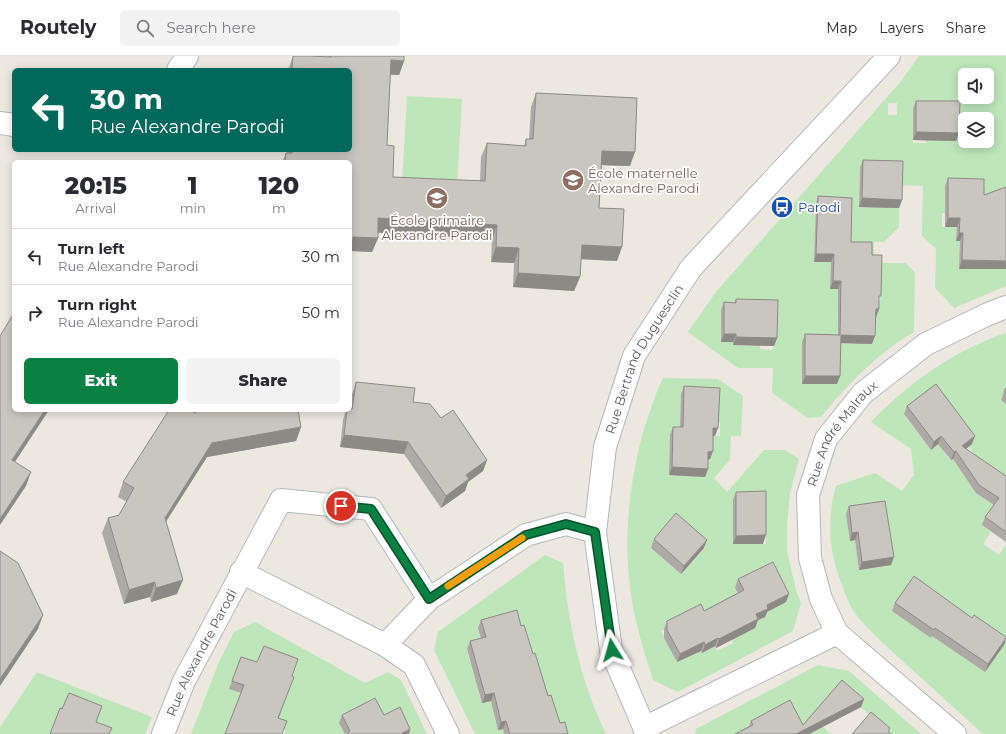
<!DOCTYPE html>
<meta charset="utf-8">
<style>
body{margin:0;font-family:Montserrat,sans-serif;background:#f2f2f3;color:#2b2b33;height:100vh;display:flex;flex-direction:column;font-size:15px;white-space:nowrap}
*{box-sizing:border-box;margin:0}
p{font-size:13px;color:#7c7c81}
.icon{flex:none;width:22px;height:22px;fill:none;stroke:currentColor;stroke-width:2;stroke-linecap:round;stroke-linejoin:round}
.map{position:relative;flex:1;overflow:hidden}
.drawer{position:absolute;left:12px;top:104px;width:340px;height:252px;display:flex;flex-direction:column;background:#fff;border-radius:6px;box-shadow:0 2px 10px #0003}
.drawer>*{flex:none}
.top-card{position:absolute;left:12px;top:12px;width:340px;height:84px;border-radius:6px;box-shadow:0 2px 10px #0003;background:#00695c;color:#fff;overflow:hidden}
.tools{position:absolute;left:958px;top:12px;display:grid;gap:8px}
.tools a{display:grid;place-items:center;width:36px;height:36px;border-radius:6px;background:#fff;box-shadow:0 2px 10px #0003;font-size:20px}
.pin{position:absolute;display:grid;place-items:center;width:34px;height:34px;color:#fff;margin:-17px;border:2px solid #fff;border-radius:50%;box-shadow:0 1px 4px #0007}
.me{position:absolute;width:44px;margin:-22px;rotate:352deg;stroke-linejoin:round;filter:drop-shadow(0 0 3px #0008)}
.turn{display:flex;align-items:center;gap:14px;height:84px;padding:0 12px;font-size:18px}
.turn .icon{width:52px;height:52px;stroke-width:2.5}
.turn b{display:block;font-size:28px;line-height:34px}
.eta{display:flex;justify-content:space-evenly;align-items:center;height:68px;text-align:center}
.eta b{font-size:24px;font-weight:800;line-height:28px}
.cta{display:flex;gap:8px;margin-top:auto;padding:8px 12px}
.cta a{flex:1;height:46px;border-radius:6px;background:#0b8043;color:#fff;font-size:16px;font-weight:800;line-height:46px;text-align:center}
.cta a+a{background:#f2f2f3;color:#2b2b33}
ul{padding:0;list-style:none}
li{display:flex;align-items:center;gap:12px;height:56px;padding:0 12px;border-top:1px solid #e1e1e2}
li div{flex:1}
li b{display:block;font-size:15px}
li em{font-style:normal}
header{display:flex;align-items:center;gap:24px;box-sizing:border-box;height:56px;padding:0 20px;background:#fff;border-bottom:1px solid #e1e1e2}
header strong{font-size:19px}
nav{display:flex;gap:22px;margin-inline-start:auto;font-size:14px}
.search{width:280px;height:36px;background:#f2f2f3;display:flex;align-items:center;gap:10px;box-sizing:border-box;padding:0 14px;border-radius:6px;color:#7c7c81;font-size:15px}
.map>svg:first-child{display:block}
</style>
<header>
<strong>Routely</strong>
<div class="search"><svg class="icon" aria-label="search" viewBox="0 0 24 24"><circle cx="10" cy="10" r="6"/><path d="M15 15l6 6"/></svg>Search here</div>
<nav><a>Map</a><a>Layers</a><a>Share</a></nav>
</header>
<div class="map">
<svg width="1006" height="678" viewBox="0 0 1006 678">
<rect width="100%" height="100%" fill="#ece8e0"/>
<g fill="#bfe5bb" fill-rule="evenodd">
<path d="M919,0H1006V188L945,130V157H942V171H957V185H960L1006,213V230L954,252L935,232L936,193L922,180L923,130L899,129L860,112L859,148L899,152V171L884,186H874V207L848,194L816,148L814,205L831,206L830,232L842,233L838,247V301L841,300V287L872,288L873,261H876V248H880L881,235L879,207H906L915,217L914,276C880,295 846,330 821,361L808,362L772,337L773,312H738L688,276L716,236L902,24ZM965,19H987V41H965ZM888,47H897V59H888ZM913,53L956,85L926,84V87H913ZM965,63H987V85H965ZM733,286H774L773,294L760,293V290L733,289Z"/>
<path d="M407,40L462,43L457,131L402,129Z"/>
<path d="M1006,277V336L1001,344L1006,348V430L996,450L982,469L991,476L983,488L999,499L1006,489V678H983L886,590C874,578 860,566 851,551C848,545 845,538 843,531C829,498 826,465 836,430L875,417L902,435L914,419L911,393L871,366C908,327 955,294 1006,277ZM904,359L969,391L976,400L959,412L953,403L950,404L938,388L931,394ZM855,484L891,509L859,514Z"/>
<path d="M663,322L718,323L743,340L741,380H731L730,404L714,422L727,436L764,394H785L799,403L790,437L787,468V495L796,534L801,547L793,575L678,636L653,624C645,600 638,576 633,551C622,492 628,430 644,373C650,356 655,338 663,322ZM681,339L716,340V366L720,367V380H710V403L705,404V421L669,419L670,379H680ZM733,444H763V475L766,476V488H733ZM673,466L693,482L695,481L706,491L681,518L651,492ZM771,515L786,546L764,557L765,561L753,566L755,572L732,583L733,587L717,595L715,590L703,597L701,595L677,606L661,575L698,557L701,563L741,543L736,532Z"/>
<path d="M545,499L563,507C568,567 580,624 606,678H563L478,573L483,590L467,594L470,606L490,601L482,635L478,636L483,647L498,643L513,670L515,678H475L434,594L438,576Z"/>
<path d="M255,566L365,627L388,616L401,624L427,678H405L397,659L340,667L345,678H284L286,674L273,669L245,639L242,678H191L219,606L234,576Z"/>
<path d="M818,609L849,615L921,678H885L870,659L839,633L813,662L831,678H800L759,664L747,670L750,677L748,678H695L696,673Z"/>
<path d="M37,616L152,661L145,678H102L59,661L50,678H0V671Z"/>
</g>
<g fill="none" stroke-linecap="round" stroke-linejoin="round">
<g stroke="#b3b7bb" stroke-width="24">
<g id="street">
<path d="M178,14L187,0"/>
<path d="M0,67L14,69"/>
<path d="M241,516L385,589L429,543L526,479L566,468L595,476"/>
<path d="M385,589L414,609L448,678"/>
<path d="M644,672L837,577"/>
<path id="s1" d="M163,678L184,625L281,444L371,453L429,543"/>
<path id="s2" d="M647,678L611,594L595,476L605,391L634,300L691,212L889,0"/>
<path id="s3" d="M955,678L837,577L821,543L810,502L808,439L826,383L863,337L926,288L986,259L1006,251"/>
</g>
</g>
<use href="#street" stroke="#fff" stroke-width="22"/>
</g>
<g fill="#ada9a4">
<path d="M293,0H312L327,1V0H404V5L399,19H390L387,89L393,121L480,125L481,101L487,87L524,90L526,83H529L531,51L536,37L630,110L602,109L599,152L617,205L581,203L580,221L574,235L513,231L514,207L491,206L492,183L378,177V182L372,196L351,195L350,198V106H282L286,97H287L288,94H350V14H288Z"/>
<path d="M916,45L959,77L956,85L913,84V53Z"/>
<path d="M863,104L902,144L899,152L859,151L860,112Z"/>
<path d="M948,122L984,139L1006,131L959,213L960,185H956L957,171H945V130Z"/>
<path d="M818,140L851,186L872,199L879,245V253L876,261L872,288L841,287L840,320L837,328H802V286L805,278L838,279V233H830L831,206H814L816,148Z"/>
<path d="M736,243L777,282L774,290L733,289V286H721V254L724,246L734,247Z"/>
<path d="M356,326L413,346L441,362L487,404L483,415L468,426L465,435L441,452L404,398L340,391L343,364L346,354H350L352,338Z"/>
<path d="M684,330L715,380H713V395L710,403L708,404V413L705,421L669,419L670,379L673,371H680L681,338Z"/>
<path d="M1006,332V348L1001,344L1004,336Z"/>
<path d="M907,350L972,388L966,393L1006,420V486L982,469L985,461L994,449L976,437L953,403L951,404L938,388L931,394L904,358Z"/>
<path d="M195,357L301,371L296,385L207,401L166,466L177,538L151,546L150,541L124,548L102,477L108,462L119,459L127,446L118,441L123,426Z"/>
<path d="M736,436L763,488H733V444Z"/>
<path d="M849,450L891,509L859,514L855,484L850,485L846,458Z"/>
<path d="M654,483L704,492L681,518L651,492Z"/>
<path d="M738,523L786,546L767,556L765,561L758,564L755,572L716,592L715,590L702,597L701,595L677,606L664,582V573L667,565L704,555L738,537L735,532Z"/>
<path d="M895,547L972,562L1006,581V583L1004,589L985,616L932,580L931,582L892,555Z"/>
<path d="M481,564L521,570L533,598L548,640L560,667L568,678H504L503,673L498,674L491,645L482,647L467,593L470,585L481,583L478,572Z"/>
<path d="M241,601L292,620L279,662L282,678L241,637L229,633Z"/>
<path d="M864,643L861,651L809,678H735L749,670L751,665L803,669Z"/>
<path d="M342,659H384L410,673L409,678H345L339,667Z"/>
</g>
<g fill="#8d8a86">
<path d="M391,4L404,5L399,19L386,18Z"/>
<path d="M916,76L959,77L956,85L913,84Z"/>
<path d="M602,95L635,96L630,110L597,109Z"/>
<path d="M862,142L902,144L899,152L859,151Z"/>
<path d="M378,162L497,169L492,183L373,176Z"/>
<path d="M948,162H960L957,171H945Z"/>
<path d="M959,177H963L960,185H956Z"/>
<path d="M353,181L378,182L372,196L351,195L350,198V188Z"/>
<path d="M582,189L622,191L617,205L577,203Z"/>
<path d="M496,191L519,192L514,207L491,206Z"/>
<path d="M816,198H834L831,206H814Z"/>
<path d="M962,204L1006,205V213H959Z"/>
<path d="M518,217L580,221L574,235L513,231Z"/>
<path d="M833,225H841L838,233H830Z"/>
<path d="M876,253H879L876,261H873Z"/>
<path d="M724,278H736L733,286H721Z"/>
<path d="M841,279L875,280L872,288L838,287Z"/>
<path d="M736,281L777,282L774,290L733,289Z"/>
<path d="M805,320H840L837,328H802Z"/>
<path d="M45,354H49L7,418L12,404Z"/>
<path d="M301,371L296,385L207,401L159,476L165,462L212,387Z"/>
<path d="M713,372H718L715,380H710Z"/>
<path d="M344,379L408,386L404,398L340,391Z"/>
<path d="M941,380L938,388L931,394L934,386Z"/>
<path d="M975,380L972,388L960,398L962,390Z"/>
<path d="M713,395L710,403L705,404L708,396Z"/>
<path d="M956,395L953,403L951,404L954,396Z"/>
<path d="M487,404L483,415L468,426L465,435L441,452L446,440L466,419Z"/>
<path d="M672,411L708,413L705,421L669,419Z"/>
<path d="M31,416L26,430L0,469V463Z"/>
<path d="M858,476L855,484L850,485L852,477Z"/>
<path d="M766,479L763,488H733L736,480Z"/>
<path d="M707,484L704,492L681,518L684,510Z"/>
<path d="M894,501L891,509L859,514L862,506Z"/>
<path d="M183,524L177,538L151,546L156,532Z"/>
<path d="M155,526L150,541L124,548L129,534Z"/>
<path d="M789,538L786,546L767,556L765,561L758,564L755,572L716,592L719,583L756,558L767,549Z"/>
<path d="M43,559L38,573L0,630V623Z"/>
<path d="M718,582L715,590L702,597L705,589Z"/>
<path d="M1006,582L1004,589L985,616L988,608Z"/>
<path d="M704,586L701,595L677,606L680,598Z"/>
<path d="M494,637L491,645L482,647L485,639Z"/>
<path d="M864,643L861,651L809,678H796Z"/>
<path d="M506,665L503,673L498,674L501,666Z"/>
<path d="M410,673L409,678H401Z"/>
</g>
<g fill="#c9c5bf" stroke="#8d8a86">
<path d="M293,0H312L331,1V0H404V5L391,4L387,89L394,90L393,121L485,125L487,87L526,90V83H533L536,37L637,42L635,96L602,95L599,152L624,153L622,191L582,189L580,221L518,217L519,192L496,191L497,169L378,162V182L353,181L352,193H350V106H285L286,97H292V94H350V14H292Z"/>
<path d="M916,45H960L959,77L916,76Z"/>
<path d="M863,104L903,105L902,144L862,142Z"/>
<path d="M948,122L984,123V139L1006,131V205L962,204L963,177H959L960,162H948Z"/>
<path d="M818,140L852,142L851,186H872V199H882L881,240H879V253H876L875,280L841,279L840,320H805V278L840,279L841,225H833L834,198H816Z"/>
<path d="M736,243L778,244L777,282L736,281V278H724V246L736,247Z"/>
<path d="M14,257V354H45L12,404L31,416L0,463V280Z"/>
<path d="M356,326L415,332L413,346L430,348L441,362L453,354L487,404L466,419L469,423L446,440L408,386L344,379L347,354H350V352L352,353Z"/>
<path d="M936,328L975,380L962,390L1006,420V476L985,461L999,442L979,429L956,395L954,396L941,380L934,386L907,350Z"/>
<path d="M684,330L720,332L718,372H713V395L708,396V413L672,411L673,371H683Z"/>
<path d="M1006,332V337L1004,336Z"/>
<path d="M169,354H190L195,357L197,354H298L301,371L212,387L165,462L183,524L156,532L155,526L129,534L108,462L119,459L134,432L123,426Z"/>
<path d="M766,435V479L736,480V436Z"/>
<path d="M885,445L894,501L862,506L858,476L852,477L849,450Z"/>
<path d="M676,457L707,484L684,510L654,483Z"/>
<path d="M0,495L18,507L43,559L0,623Z"/>
<path d="M773,506L789,538L767,549L768,553L756,558L758,563L719,583L718,582L705,589L704,586L680,598L667,574V565L701,548L704,555L744,534L738,523Z"/>
<path d="M914,520L972,562L974,559L1006,581V582L988,608L935,572L934,574L895,547Z"/>
<path d="M517,554L521,570L524,569L533,598L535,597L548,640L551,639L560,667L565,666L568,678H510L506,665L501,666L494,637L485,639L470,585L486,581L481,564Z"/>
<path d="M264,590L298,603L292,620L294,621L278,662L287,665L282,678H225L244,629L232,625L241,601L257,606Z"/>
<path d="M842,624L864,643L796,678H735L753,669L751,665L790,644L803,669Z"/>
<path d="M69,637L102,650L96,666L112,672L109,678H50L60,652L62,653Z"/>
<path d="M375,642L384,659L400,651L410,673L401,678H349L348,676L350,675L342,659Z"/>
<path d="M871,656L890,672L888,675L891,678H852Z"/>
</g>
<g fill="none" stroke-linecap="round" stroke-linejoin="round">
<g stroke="#07532c" stroke-width="10">
<path id="route" d="M341,450L371,453L429,543L526,479L566,468L595,476L612,594"/>
</g>
<use href="#route" stroke="#0b8043" stroke-width="7"/>
<path stroke="#f59e0b" stroke-width="7" d="M448,530L522,482"/>
</g>
<defs>
<g id="school-disc" transform="scale(1.15)"><circle r="9.5" fill="#8d6e63" stroke="#fff"/><path d="M0-5L7-2L0 1L-7-2ZM-4 1L0 2.5L4 1V4Q0 6-4 4Z" fill="#fff"/></g>
<g id="bus-disc" transform="scale(1.15)"><circle r="9.5" fill="#1a4fb4" stroke="#fff"/><path d="M-5-6H5V4H4V6H2V4H-2V6H-4V4H-5ZM-3.5-4V0h7V-4ZM-3.5 1.2v1.5H-2V1.2ZM2 1.2v1.5H3.5V1.2Z" fill="#fff"/></g>
</defs>
<g fill-rule="evenodd">
<use href="#school-disc" x="573" y="124"/>
<use href="#school-disc" x="437" y="142"/>
<use href="#bus-disc" x="782" y="151"/>
</g>
<g text-anchor="middle" stroke-width="3.5" stroke-linejoin="round" paint-order="stroke">
<g font-size="13" fill="#785e54" stroke="#fff" text-anchor="start">
<text x="588" y="122">École maternelle<tspan x="588" dy="15">Alexandre Parodi</tspan></text>
<text x="437" y="169" text-anchor="middle">École primaire<tspan x="437" dy="15">Alexandre Parodi</tspan></text>
</g>
<g font-size="13" fill="#164399" stroke="#fff" text-anchor="start">
<text x="798" y="156">Parodi</text>
</g>
<g font-size="13" fill="#595d61" stroke="#fff">
<text dy="5" stroke="none"><textPath href="#s2" startOffset="393">Rue Bertrand Duguesclin</textPath></text>
<text dy="5" stroke="none"><textPath href="#s3" startOffset="370">Rue André Malraux</textPath></text>
<text dy="5" stroke="none"><textPath href="#s1" startOffset="90">Rue Alexandre Parodi</textPath></text>
</g>
</g>
</svg>
<div class="tools">
<a><svg class="icon" aria-label="sound" viewBox="0 0 24 24"><path d="M4 9h4l5-4v14l-5-4H4zM17 9q2 3 0 6"/></svg></a>
<a><svg class="icon" aria-label="layers" viewBox="0 0 24 24"><path d="M12 4l9 5-9 5-9-5zM3 14l9 5 9-5"/></svg></a>
</div>
<div class="pin" style="left:341px;top:450px;background:#d93025"><svg class="icon" aria-label="arrive" viewBox="0 0 24 24"><path d="M6 21V4h12l-3 4 3 4H6"/></svg></div>
<svg class="me" style="left:612px;top:594px" viewBox="-20 -20 40 40"><path d="M0-17L14 15 0 8-14 15z" fill="#0b8043" stroke="#fff" stroke-width="4"/></svg>
<div class="top-card">
<div class="turn"><svg class="icon" aria-label="left" viewBox="0 0 24 24"><path d="M17 20v-9H6M10 6l-5 5 5 5"/></svg><div><b>30 m</b>Rue Alexandre Parodi</div></div>
</div>
<section class="drawer">
<div class="eta">
<div><b>20:15</b><p>Arrival</p></div>
<div><b>1</b><p>min</p></div>
<div><b>120</b><p>m</p></div>
</div>
<ul>
<li><svg class="icon" aria-label="left" viewBox="0 0 24 24"><path d="M17 20v-9H6M10 6l-5 5 5 5"/></svg><div><b>Turn left</b><p>Rue Alexandre Parodi</p></div><em>30 m</em></li>
<li><svg class="icon" aria-label="right" viewBox="0 0 24 24"><path d="M7 20v-9h11M14 6l5 5-5 5"/></svg><div><b>Turn right</b><p>Rue Alexandre Parodi</p></div><em>50 m</em></li>
</ul>
<div class="cta"><a>Exit</a><a>Share</a></div>
</section>
</div>
